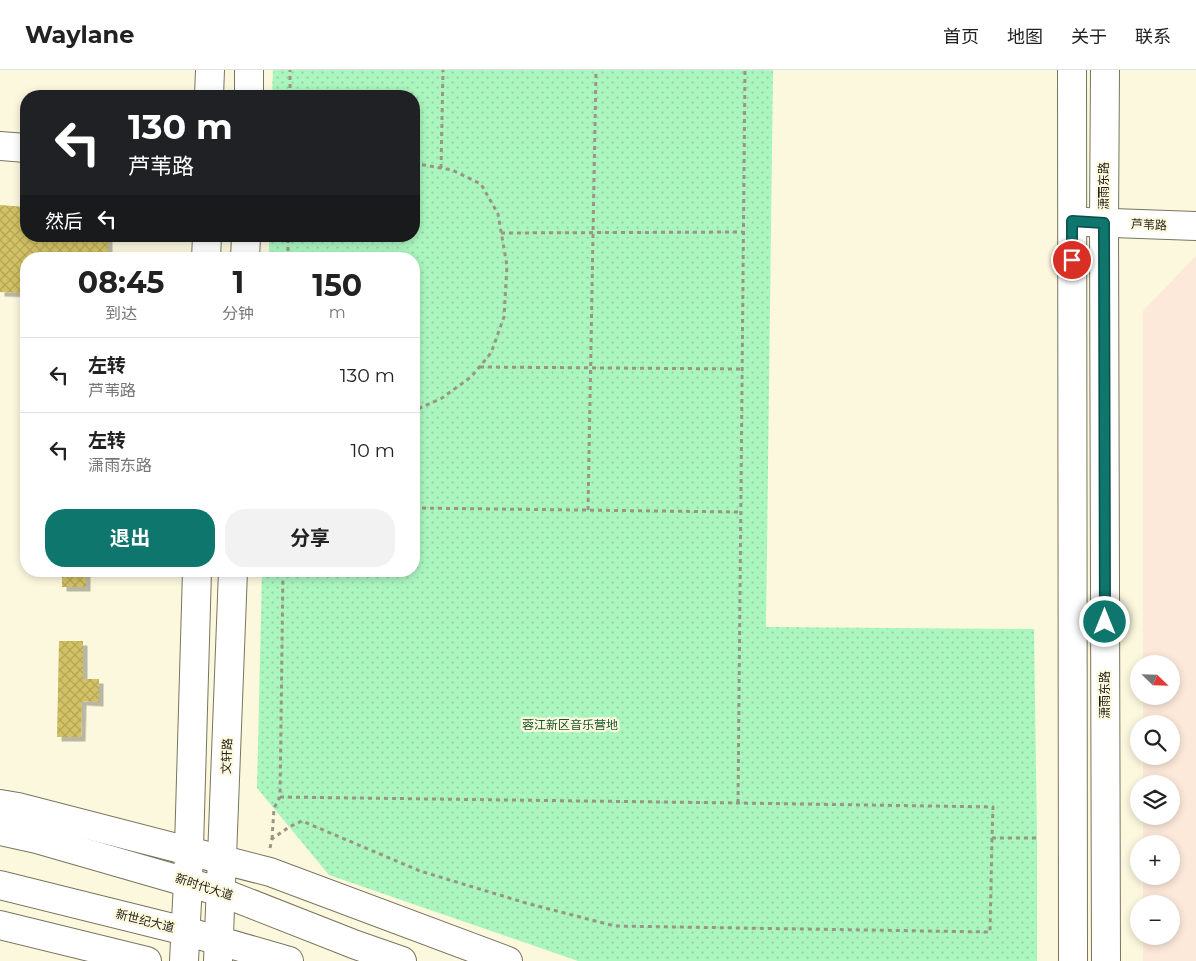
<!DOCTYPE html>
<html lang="zh">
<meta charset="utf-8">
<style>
body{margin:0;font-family:Montserrat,"Noto Sans SC",sans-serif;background:#f2f2f2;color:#222;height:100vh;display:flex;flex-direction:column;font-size:19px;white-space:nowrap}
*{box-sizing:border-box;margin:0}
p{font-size:16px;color:#767676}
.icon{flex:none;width:28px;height:28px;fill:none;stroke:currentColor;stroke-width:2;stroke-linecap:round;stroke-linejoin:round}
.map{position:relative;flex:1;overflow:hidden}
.drawer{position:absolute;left:20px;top:182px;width:400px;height:325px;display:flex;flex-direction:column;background:#fff;border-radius:20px;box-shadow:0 2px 8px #0003}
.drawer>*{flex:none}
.banner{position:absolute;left:20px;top:20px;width:400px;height:152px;border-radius:20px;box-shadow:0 2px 8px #0003;background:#202124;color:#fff;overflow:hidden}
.needle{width:32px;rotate:113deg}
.buttons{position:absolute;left:1130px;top:585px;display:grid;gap:10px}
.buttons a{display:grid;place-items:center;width:50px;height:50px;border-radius:50%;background:#fff;box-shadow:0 2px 8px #0003;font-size:25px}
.pin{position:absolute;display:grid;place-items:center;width:42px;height:42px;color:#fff;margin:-21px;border:2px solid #fff;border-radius:50%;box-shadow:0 1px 5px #0007}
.me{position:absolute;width:55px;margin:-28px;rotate:0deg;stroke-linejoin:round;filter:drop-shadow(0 0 4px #0008)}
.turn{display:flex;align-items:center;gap:18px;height:105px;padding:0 25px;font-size:22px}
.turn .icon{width:65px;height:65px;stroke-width:2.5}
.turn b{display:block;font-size:35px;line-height:42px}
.then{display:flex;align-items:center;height:48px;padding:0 25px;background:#0003;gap:10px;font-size:19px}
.eta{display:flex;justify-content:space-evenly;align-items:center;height:85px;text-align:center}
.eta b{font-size:30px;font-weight:700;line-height:35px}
.action{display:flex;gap:10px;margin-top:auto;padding:10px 25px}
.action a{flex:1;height:58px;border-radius:20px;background:#0f766e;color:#fff;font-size:20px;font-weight:700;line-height:58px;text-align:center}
.action a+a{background:#f2f2f2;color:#222}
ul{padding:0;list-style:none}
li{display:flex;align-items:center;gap:15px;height:75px;padding:0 25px;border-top:1px solid #e0e0e0}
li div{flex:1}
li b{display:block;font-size:19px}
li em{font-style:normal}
header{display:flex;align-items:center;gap:30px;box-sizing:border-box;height:70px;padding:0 25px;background:#fff;border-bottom:1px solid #e0e0e0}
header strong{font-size:24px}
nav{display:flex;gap:28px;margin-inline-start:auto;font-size:18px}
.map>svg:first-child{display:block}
</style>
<header>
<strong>Waylane</strong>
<nav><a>首页</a><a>地图</a><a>关于</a><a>联系</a></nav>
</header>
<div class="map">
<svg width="1196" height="891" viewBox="0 0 1196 891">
<defs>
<pattern id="park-dots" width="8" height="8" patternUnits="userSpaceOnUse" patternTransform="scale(1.25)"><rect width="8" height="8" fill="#abf6bf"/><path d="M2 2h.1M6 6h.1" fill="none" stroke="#93d2a3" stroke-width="1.8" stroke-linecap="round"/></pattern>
<pattern id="building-cross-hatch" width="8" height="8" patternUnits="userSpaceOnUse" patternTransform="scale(1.25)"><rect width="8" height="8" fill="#d3c265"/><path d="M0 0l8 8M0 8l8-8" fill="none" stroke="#b5a657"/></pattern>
<filter id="shadow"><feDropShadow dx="4.5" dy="4.5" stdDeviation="0" flood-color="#0004"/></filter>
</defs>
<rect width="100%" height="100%" fill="#fcf8de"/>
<path fill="#fce9d9" d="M1196,186V891H1143V866H1171V834H1143V806H1171V774H1143V746H1171V714H1143V686H1171V654H1143V626H1171V594H1143V241Z"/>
<path fill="url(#park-dots)" d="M273,0H773L766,557L1034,559L1037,768V891H578L329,805L257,718L262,501H414V189H269V166H414V26H272Z"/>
<g fill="url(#building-cross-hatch)" filter="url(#shadow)">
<path d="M0,135L26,137V166H108V189H26V223L0,222Z"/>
<rect x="62" y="501" width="24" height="16"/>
<path d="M59,571H83V609H99V632L82,631L81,667H57Z"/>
</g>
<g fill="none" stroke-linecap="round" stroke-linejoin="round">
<g stroke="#78755e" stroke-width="30">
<g id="secondary">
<path d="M1072,0L1073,891"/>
<path d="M1105,0L1104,153L1106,891"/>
<path d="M209,26L210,0"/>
<path d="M249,26V0"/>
<path d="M0,76L26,78"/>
<path d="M1085,152L1196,156"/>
<path d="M206,189L207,166"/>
<path d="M245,189L246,166"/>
<path d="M0,734L18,737L270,802L508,891"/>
<path d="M0,855L147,891"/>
<path d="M184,891L188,812L197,501"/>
<path d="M218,891L233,501"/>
</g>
</g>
<g stroke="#78755e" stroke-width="30">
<g id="primary">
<path d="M0,761L37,769L221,822L356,875L402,891"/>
<path d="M0,815L185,861L289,891"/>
</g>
</g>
<g stroke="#999684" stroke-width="3" stroke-dasharray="4 4" stroke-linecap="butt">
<path d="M290,26V0"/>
<path d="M414,95H424L452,100L481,114L498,144L507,196L504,247L491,283L471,307L442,328L420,338L414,340"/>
<path d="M441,98L443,0"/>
<path d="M501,163L743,162"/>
<path d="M288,189V166"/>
<path d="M480,297L742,299"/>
<path d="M414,438L740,442"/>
<path d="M588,440L596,0"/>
<path d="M280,727L738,733L993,737L992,768H1037"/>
<path d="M738,733L745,0"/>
<path d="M272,769L274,738L280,727L283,501"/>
<path d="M270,778L272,769L289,757L302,751L420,801L526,833L615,856L990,862L992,768"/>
</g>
<use href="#secondary" stroke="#fff" stroke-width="28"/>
<use href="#primary" stroke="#fff" stroke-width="28"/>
</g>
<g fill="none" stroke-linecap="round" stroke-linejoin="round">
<g stroke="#0a4d48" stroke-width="12">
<path id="route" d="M1072,190V151L1104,153L1105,552"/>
</g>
<use href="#route" stroke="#0f766e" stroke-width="9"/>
</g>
<g text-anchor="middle" stroke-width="4.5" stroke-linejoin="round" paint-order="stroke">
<g font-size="12" fill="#1f1d14" stroke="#fcf8de">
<text transform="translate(1104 116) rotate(-90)" y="4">潇雨东路</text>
<text transform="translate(1149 155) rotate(2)" y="4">芦苇路</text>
<text transform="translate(1105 625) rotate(-90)" y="4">潇雨东路</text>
<text transform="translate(227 686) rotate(-88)" y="4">文轩路</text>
<text transform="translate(204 817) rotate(18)" y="4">新时代大道</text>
<text transform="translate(145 851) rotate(14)" y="4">新世纪大道</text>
</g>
<g font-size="12" fill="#18542e" stroke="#fcf8de">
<text x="570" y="659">蓉江新区音乐营地</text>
</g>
</g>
</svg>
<div class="buttons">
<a><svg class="needle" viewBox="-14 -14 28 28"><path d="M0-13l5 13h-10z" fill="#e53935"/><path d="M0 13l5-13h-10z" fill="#767676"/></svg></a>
<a><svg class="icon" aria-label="search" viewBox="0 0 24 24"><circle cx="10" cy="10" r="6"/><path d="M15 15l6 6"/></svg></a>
<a><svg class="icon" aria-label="layers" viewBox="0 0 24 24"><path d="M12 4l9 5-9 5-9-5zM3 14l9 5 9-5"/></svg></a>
<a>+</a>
<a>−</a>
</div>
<div class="pin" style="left:1072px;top:190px;background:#d93025"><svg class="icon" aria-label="arrive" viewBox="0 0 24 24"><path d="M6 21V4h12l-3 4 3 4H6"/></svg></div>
<svg class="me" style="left:1105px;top:552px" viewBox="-20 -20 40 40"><circle r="17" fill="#0f766e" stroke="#fff" stroke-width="3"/><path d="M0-11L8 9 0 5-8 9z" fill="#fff"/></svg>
<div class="banner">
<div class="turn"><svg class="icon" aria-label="left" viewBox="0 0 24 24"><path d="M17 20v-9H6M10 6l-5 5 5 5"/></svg><div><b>130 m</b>芦苇路</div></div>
<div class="then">然后<svg class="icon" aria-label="left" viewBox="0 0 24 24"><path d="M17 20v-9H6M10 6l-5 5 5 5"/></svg></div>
</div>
<section class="drawer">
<div class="eta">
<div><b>08:45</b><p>到达</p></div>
<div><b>1</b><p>分钟</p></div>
<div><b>150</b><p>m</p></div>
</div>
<ul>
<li><svg class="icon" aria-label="left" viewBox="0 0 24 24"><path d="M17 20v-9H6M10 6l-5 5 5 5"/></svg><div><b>左转</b><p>芦苇路</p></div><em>130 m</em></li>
<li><svg class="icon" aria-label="left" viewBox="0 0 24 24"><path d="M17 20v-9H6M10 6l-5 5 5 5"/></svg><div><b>左转</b><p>潇雨东路</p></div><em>10 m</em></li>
</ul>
<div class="action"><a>退出</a><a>分享</a></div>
</section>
</div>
